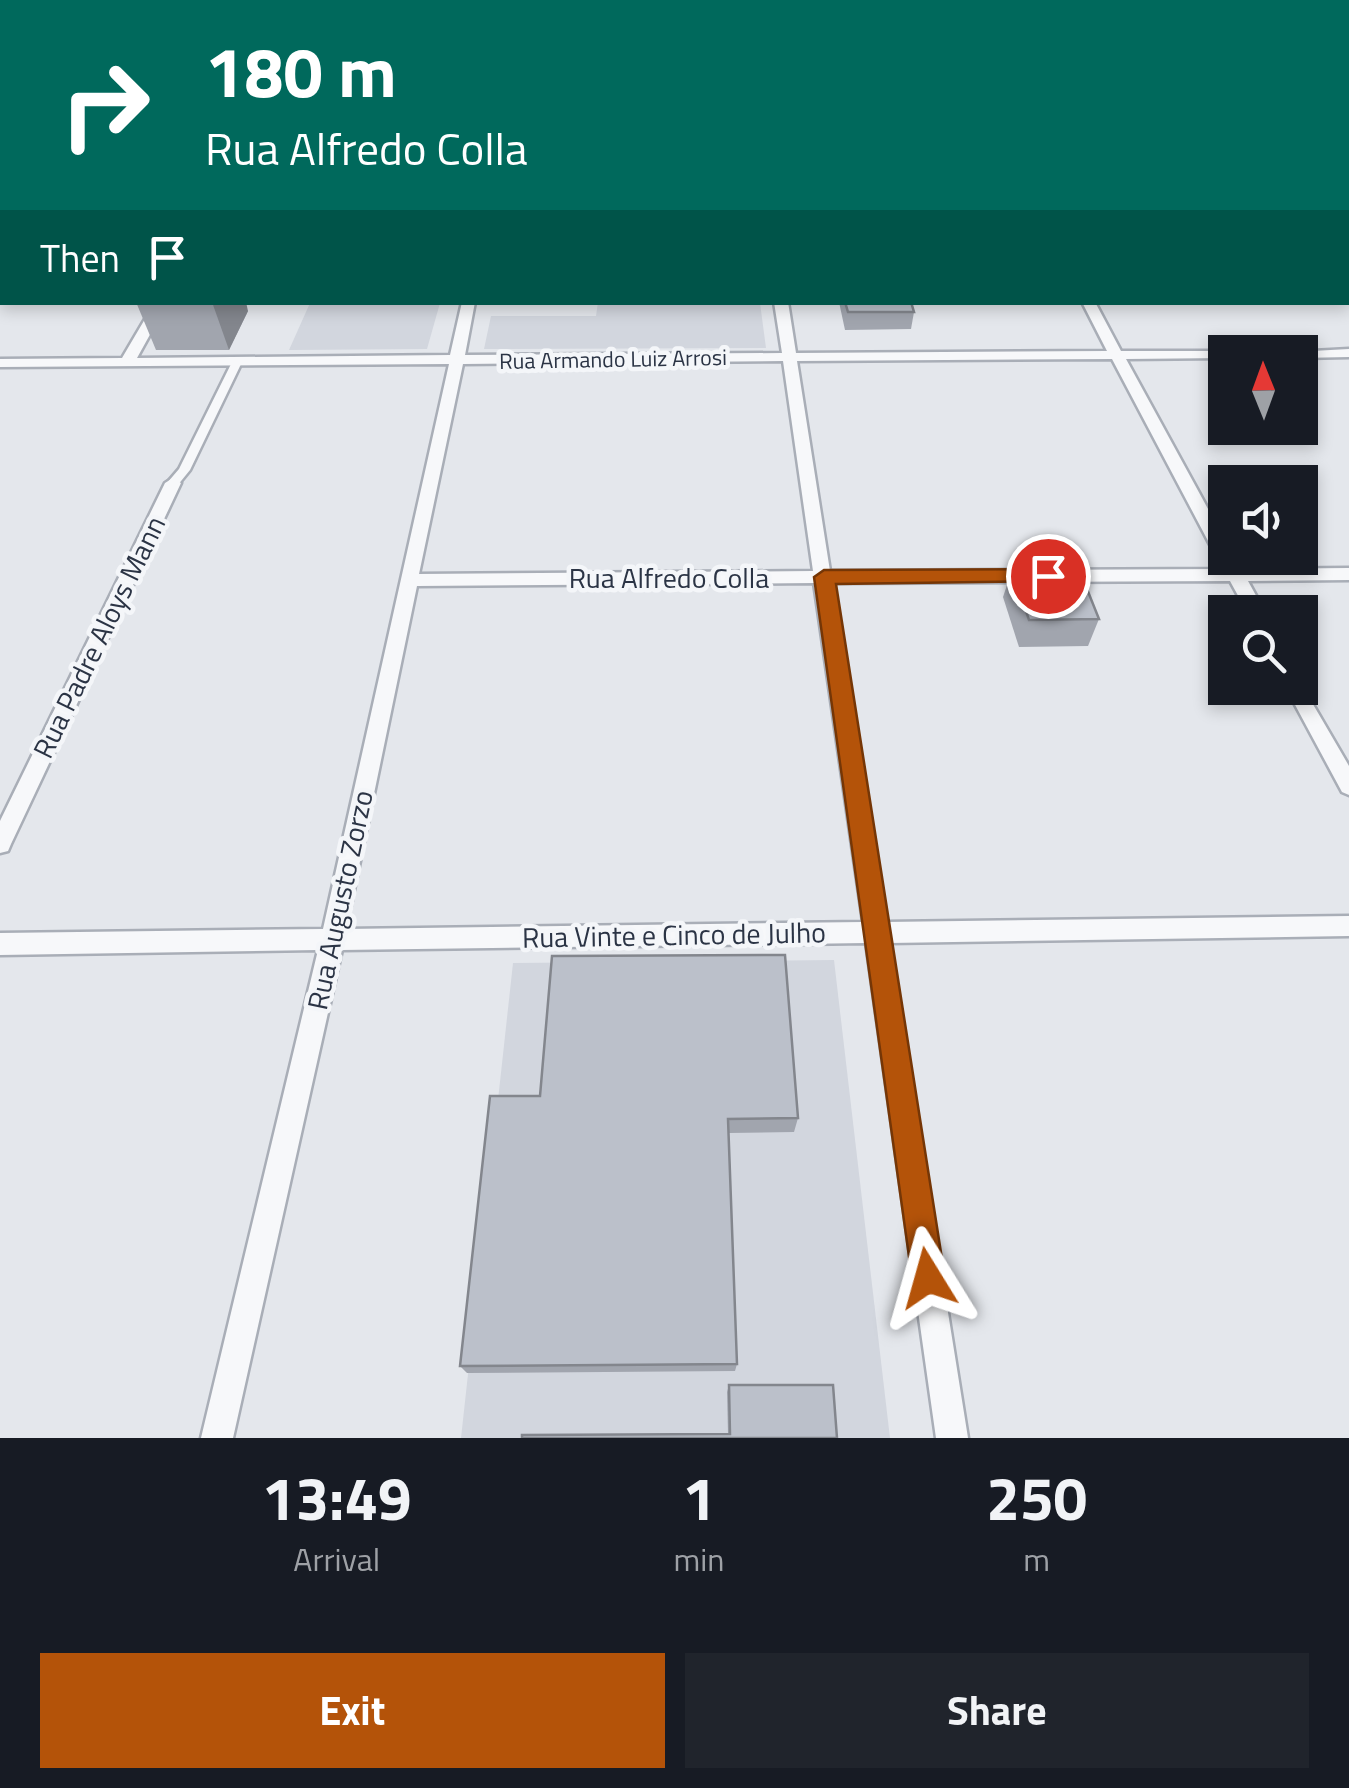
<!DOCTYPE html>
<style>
body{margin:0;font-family:"Titillium Web",sans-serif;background:#20242c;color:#f1f3f6;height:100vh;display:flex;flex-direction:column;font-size:38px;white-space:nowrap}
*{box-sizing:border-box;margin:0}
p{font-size:32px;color:#9ea1a6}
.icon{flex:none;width:55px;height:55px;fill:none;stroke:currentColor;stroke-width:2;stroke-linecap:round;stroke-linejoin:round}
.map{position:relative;height:1438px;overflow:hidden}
.panel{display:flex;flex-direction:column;background:#171b24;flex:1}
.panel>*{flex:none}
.banner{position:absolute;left:0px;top:0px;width:1350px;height:305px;box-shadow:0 5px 15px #0003;background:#00695c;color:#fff;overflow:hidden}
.needle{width:65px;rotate:359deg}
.tools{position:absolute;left:1208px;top:335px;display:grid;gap:20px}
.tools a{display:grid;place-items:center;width:110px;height:110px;border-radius:0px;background:#171b24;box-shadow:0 5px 15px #0003;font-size:50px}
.pin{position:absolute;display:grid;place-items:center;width:85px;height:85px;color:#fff;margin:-42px;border:5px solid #fff;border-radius:50%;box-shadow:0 2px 10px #0007}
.me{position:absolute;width:110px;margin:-55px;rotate:352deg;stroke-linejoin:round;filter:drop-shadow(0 0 8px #0008)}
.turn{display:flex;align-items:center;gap:35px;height:210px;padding:0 40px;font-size:45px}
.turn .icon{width:130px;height:130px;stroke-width:2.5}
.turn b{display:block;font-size:70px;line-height:85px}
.then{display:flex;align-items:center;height:95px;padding:0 40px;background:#0003;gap:20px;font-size:38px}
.eta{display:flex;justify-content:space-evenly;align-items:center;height:170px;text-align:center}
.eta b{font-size:60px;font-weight:700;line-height:70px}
.button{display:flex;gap:20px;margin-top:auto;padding:20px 40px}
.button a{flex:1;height:115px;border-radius:0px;background:#b45309;color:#fff;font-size:40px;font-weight:700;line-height:115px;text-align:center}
.button a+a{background:#20242c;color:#f1f3f6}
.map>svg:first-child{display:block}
</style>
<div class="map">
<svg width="1349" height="1438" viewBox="0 0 1349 1438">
<rect width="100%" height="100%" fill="#e4e7ec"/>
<g fill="#d2d6de">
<path d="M598,302L760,303L766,348L484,349L491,316H596Z"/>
<path d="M310,303V302L440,303L427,349L289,350Z"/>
<path d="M834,960L890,1438H461L513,963Z"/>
</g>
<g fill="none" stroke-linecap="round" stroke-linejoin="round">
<g stroke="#a9aeb7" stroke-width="5">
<path id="pedestrian" d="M237,359L242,362L190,470L177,486H169L167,483L179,469L232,362Z"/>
</g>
<g stroke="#a9aeb7" stroke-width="5">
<g id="minor">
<path d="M655,0H663L664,2H656Z"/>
<path d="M795,0H803L804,2H796Z"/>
<rect x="0" y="28" width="2" height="6"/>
<path d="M1348,244L1349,245V254L1348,253Z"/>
<path d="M155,302H168L137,358L450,355L462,302H475L465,355L782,353L774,302H788L796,353L1107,351L1082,302H1095L1121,351H1230L1225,352V358L1126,359L1225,540V558H1233L1225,562L1216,556L1112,359L797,361L830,571L1224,569L1226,564L1232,562L1241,569L1349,568V580L1248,581L1265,612H1247L1230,581L832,583L886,922L1349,916V936L889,943L968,1438H936L866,943L342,950L233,1438H201L318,950L0,955V933L323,929L449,364L0,367V359L122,358ZM783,361L813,571L419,574L463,364ZM814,583L863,922L346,929L417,586Z"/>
<path d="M1349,349V357L1300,358V352H1294Z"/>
<path d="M173,478L181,483L11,844L8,851L0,853V821L165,483Z"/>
<path d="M1300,682L1349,766V795L1342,792L1286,688H1300Z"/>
</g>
</g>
<g stroke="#a9aeb7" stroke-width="5">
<g id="tertiary">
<rect x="1348" y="203" width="1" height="8"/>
<rect x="0" y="211" width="2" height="8"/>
</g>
</g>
<g stroke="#a3abb8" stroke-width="6">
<g id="primary">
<path d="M1306,0H1321L1323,2H1308Z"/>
<rect x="1348" y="92" width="1" height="10"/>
<rect x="0" y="99" width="2" height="10"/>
</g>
</g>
<use href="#pedestrian" fill="#f7f8fa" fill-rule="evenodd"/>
<use href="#minor" fill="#f7f8fa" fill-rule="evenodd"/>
<use href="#tertiary" fill="#f7f8fa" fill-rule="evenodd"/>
<use href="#primary" fill="#fff" fill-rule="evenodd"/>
</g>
<g fill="#a1a5ae">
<path d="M10,0H206L203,2H11Z"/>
<path d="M1330,0H1349V13L1348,12V2H1334Z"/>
<path d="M0,38L2,43V71L0,72Z"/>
<path d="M2,136V207H0V139Z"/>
<path d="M136,302H212L248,311L229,350H156Z"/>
<path d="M839,302H911L914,312L911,329L845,330Z"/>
<path d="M1012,570L1099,619L1088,646L1019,647L1003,597Z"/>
<path d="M540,1096L798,1118L794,1132L729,1133L737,1364L735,1371L467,1373L460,1366Z"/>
<path d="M729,1385H833L728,1434L727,1392Z"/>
</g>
<g fill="#83868d">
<path d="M181,0H206L203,2H179Z"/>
<path d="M308,0H327L325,2H306Z"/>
<path d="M212,302H246L248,311L229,350Z"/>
</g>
<g fill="#bbc0ca" stroke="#83868d" stroke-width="2.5">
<path d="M65,0H181L179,2H62Z"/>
<path d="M224,0H308L306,2H222Z"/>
<path d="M354,0H649V2H353Z"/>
<path d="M822,0H1243L1246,2H823Z"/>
<rect x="1348" y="22" width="1" height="54"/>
<path d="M2,136V182H0V139Z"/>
<path d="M845,302H911L914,312H848Z"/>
<path d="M1079,569L1099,619L1029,620L1012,570Z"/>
<path d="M785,955L798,1118L728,1119L737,1364L460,1366L490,1096H540L552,956Z"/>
<path d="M729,1385H833L837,1438H522V1435L730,1434Z"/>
</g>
<path fill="#b45309" stroke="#753606" stroke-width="2.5" d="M1048,569L1059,576L1056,581L836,584L945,1278L940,1290L928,1295L917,1290L912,1278L814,577L824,570Z"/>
<g text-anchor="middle" stroke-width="9" stroke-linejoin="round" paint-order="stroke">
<g font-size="22" fill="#2b3445" stroke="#f4f6f9">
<text transform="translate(613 359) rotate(-1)" y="8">Rua Armando Luiz Arrosi</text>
</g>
<g font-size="28" fill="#2b3445" stroke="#f4f6f9">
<text x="669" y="588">Rua Alfredo Colla</text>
<text transform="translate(99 637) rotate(-64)" y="10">Rua Padre Aloys Mann</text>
<text transform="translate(340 900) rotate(-78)" y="10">Rua Augusto Zorzo</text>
<text transform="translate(674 935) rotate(-1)" y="10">Rua Vinte e Cinco de Julho</text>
</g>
</g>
</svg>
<div class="tools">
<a><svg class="needle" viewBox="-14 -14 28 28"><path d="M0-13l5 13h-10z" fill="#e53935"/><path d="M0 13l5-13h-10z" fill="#9ea1a6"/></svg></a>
<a><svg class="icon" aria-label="sound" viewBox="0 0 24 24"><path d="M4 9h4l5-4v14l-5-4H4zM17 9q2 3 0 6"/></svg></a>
<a><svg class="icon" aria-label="search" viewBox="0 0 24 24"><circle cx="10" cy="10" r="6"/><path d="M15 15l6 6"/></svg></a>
</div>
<div class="pin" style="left:1048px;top:576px;background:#d93025"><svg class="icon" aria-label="arrive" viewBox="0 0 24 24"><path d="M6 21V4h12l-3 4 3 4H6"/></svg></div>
<svg class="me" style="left:928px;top:1278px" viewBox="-20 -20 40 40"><path d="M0-17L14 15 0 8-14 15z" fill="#b45309" stroke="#fff" stroke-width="4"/></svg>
<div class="banner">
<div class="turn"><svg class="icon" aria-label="right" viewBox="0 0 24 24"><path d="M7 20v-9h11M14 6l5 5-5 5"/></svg><div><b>180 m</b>Rua Alfredo Colla</div></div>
<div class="then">Then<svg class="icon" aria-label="arrive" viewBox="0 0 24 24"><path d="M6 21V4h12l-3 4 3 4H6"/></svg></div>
</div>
</div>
<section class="panel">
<div class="eta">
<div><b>13:49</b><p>Arrival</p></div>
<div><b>1</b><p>min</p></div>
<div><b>250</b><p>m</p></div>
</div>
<div class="button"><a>Exit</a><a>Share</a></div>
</section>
